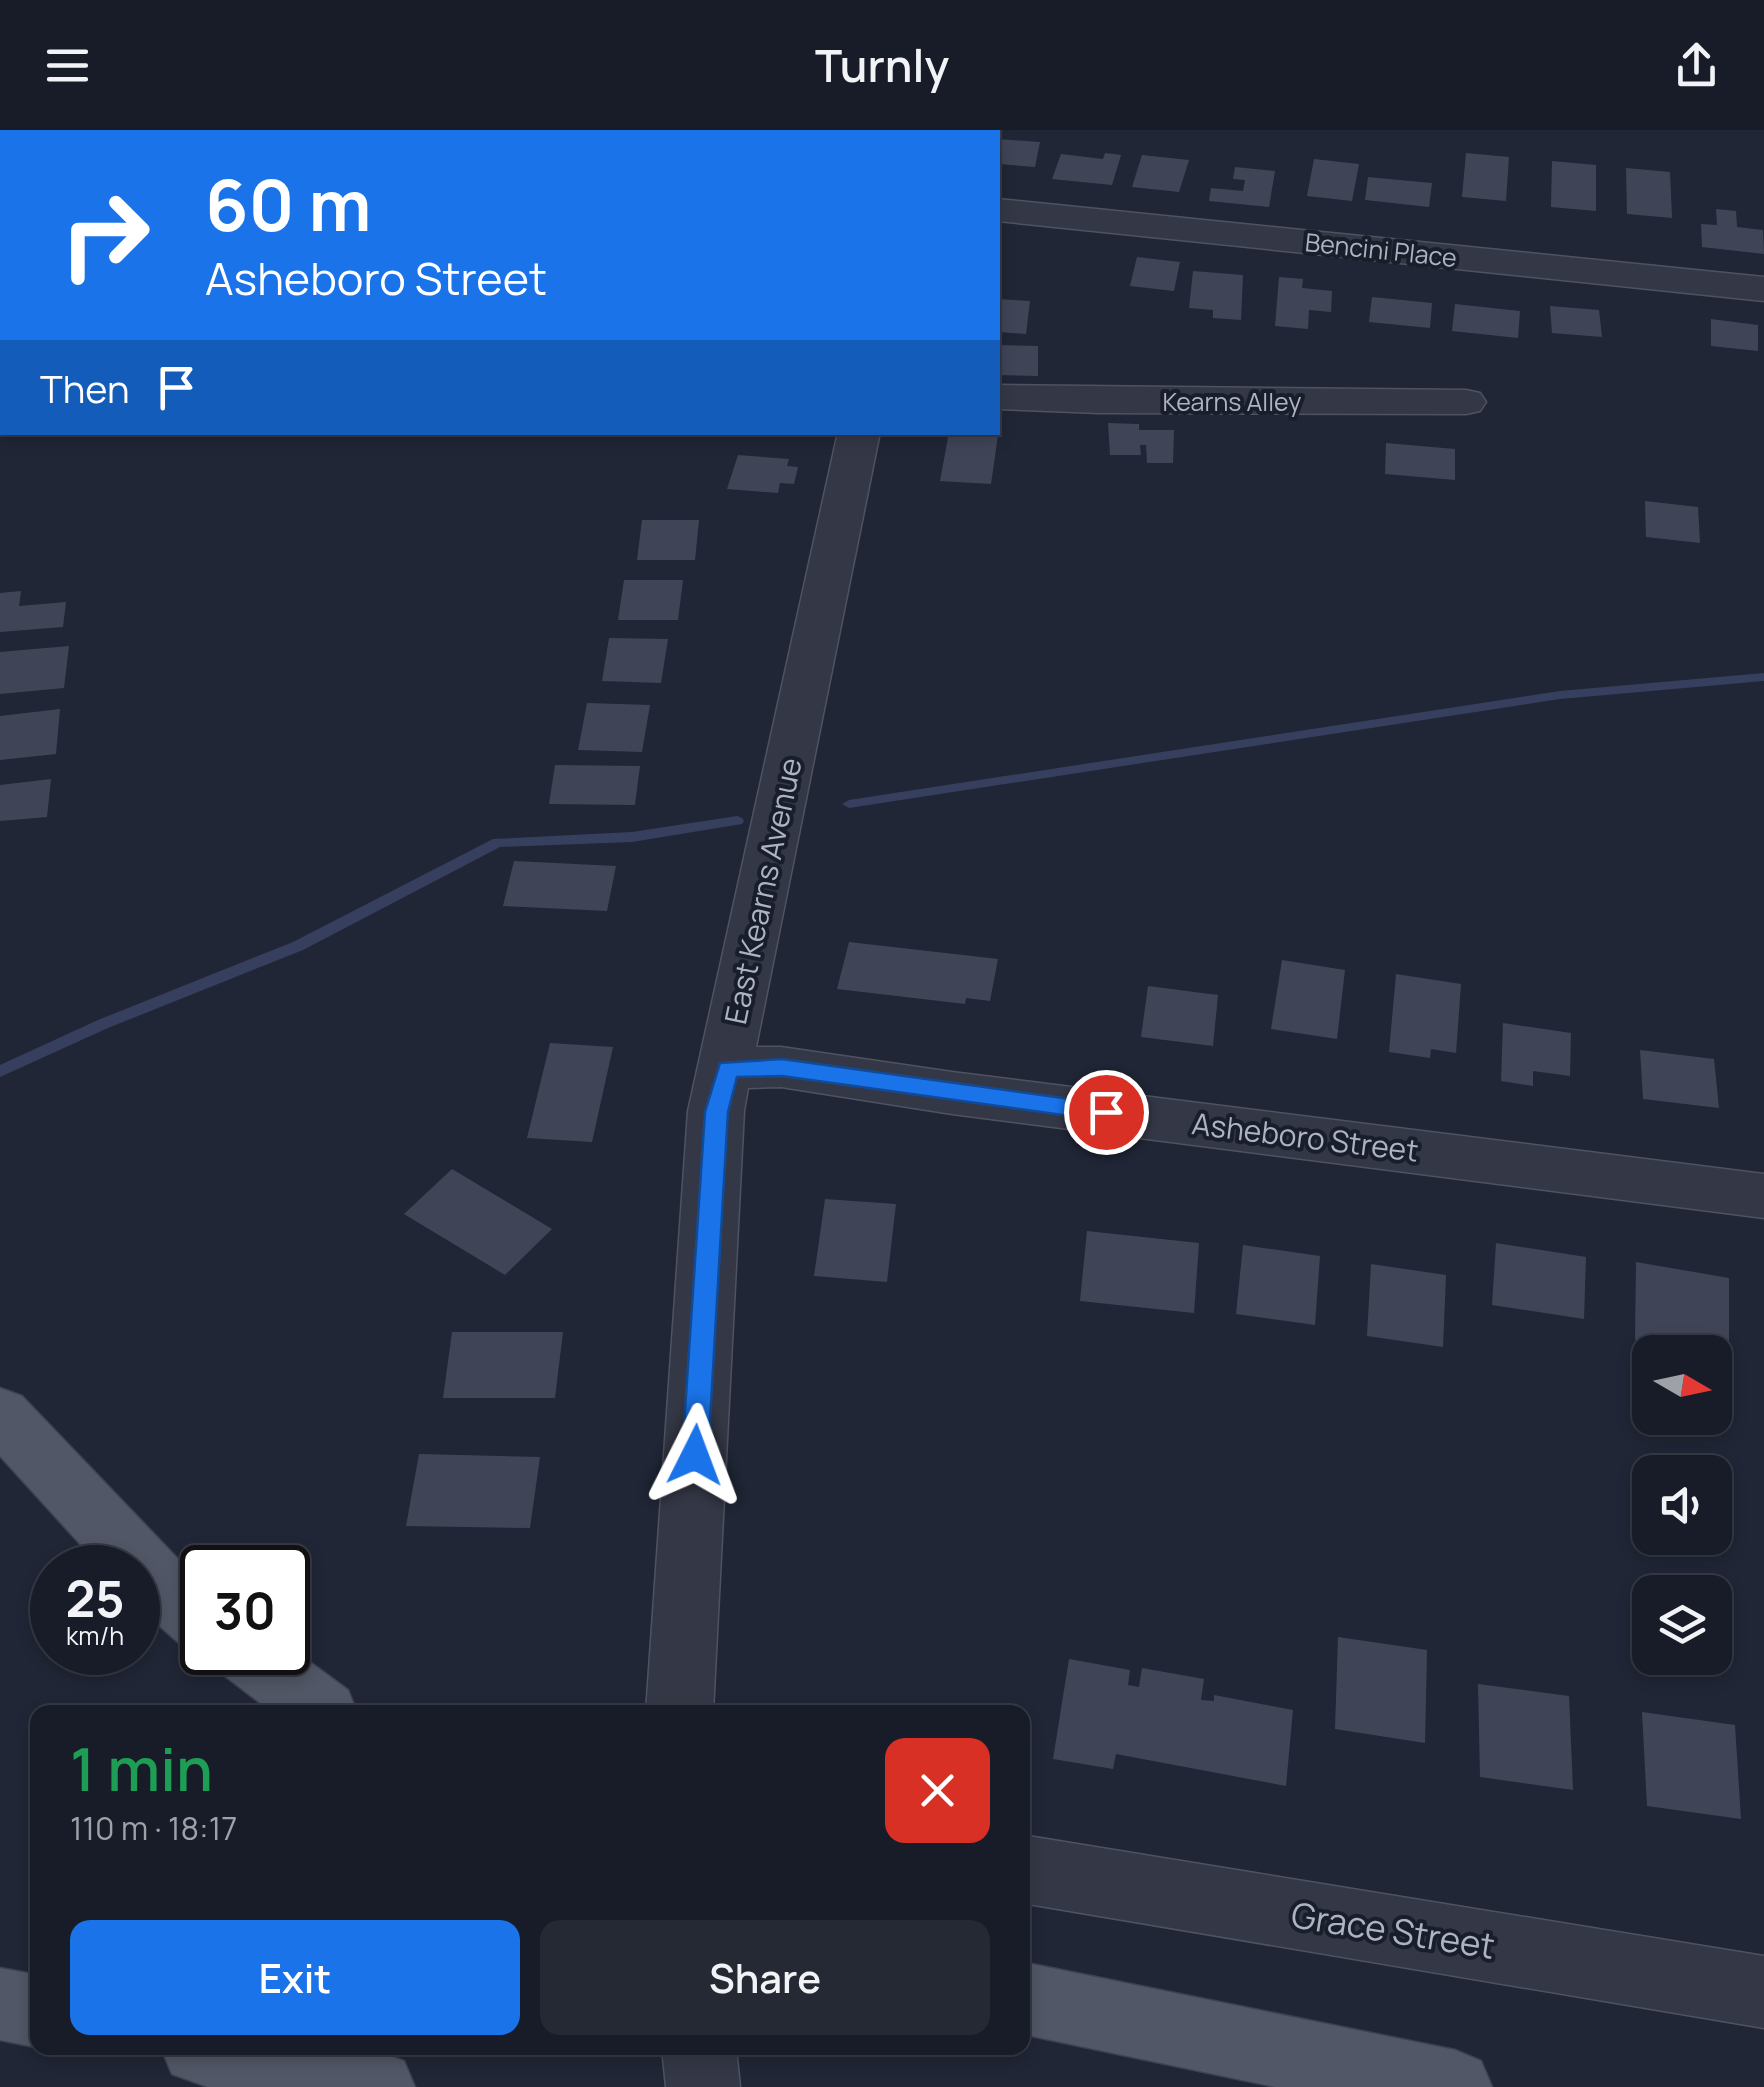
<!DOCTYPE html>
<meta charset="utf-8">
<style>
body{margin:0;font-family:Manrope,sans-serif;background:#252934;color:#f1f3f6;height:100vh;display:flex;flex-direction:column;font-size:38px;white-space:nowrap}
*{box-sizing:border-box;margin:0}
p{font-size:32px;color:#9fa1a8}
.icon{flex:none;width:55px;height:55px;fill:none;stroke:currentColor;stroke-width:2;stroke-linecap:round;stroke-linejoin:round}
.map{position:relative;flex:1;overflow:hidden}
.panel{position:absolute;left:30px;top:1575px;width:1000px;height:350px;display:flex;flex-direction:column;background:#181c28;border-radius:20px;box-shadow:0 5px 15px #0003,0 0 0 2px #363a45}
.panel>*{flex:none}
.hud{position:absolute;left:0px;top:0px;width:1000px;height:305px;box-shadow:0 5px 15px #0003,0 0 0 2px #363a45;background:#1a73e8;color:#fff;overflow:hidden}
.needle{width:65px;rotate:99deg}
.tools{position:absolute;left:1632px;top:1205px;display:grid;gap:20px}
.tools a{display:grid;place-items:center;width:100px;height:100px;border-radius:20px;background:#181c28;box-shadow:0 5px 15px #0003,0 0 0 2px #363a45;font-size:50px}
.speed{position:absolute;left:30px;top:1415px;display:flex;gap:20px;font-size:50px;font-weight:700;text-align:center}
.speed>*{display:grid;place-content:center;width:130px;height:130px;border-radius:50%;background:#181c28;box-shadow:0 5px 15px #0003,0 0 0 2px #363a45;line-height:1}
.speed small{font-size:25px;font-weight:400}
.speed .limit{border:5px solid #111;border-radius:15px;background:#fff;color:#111}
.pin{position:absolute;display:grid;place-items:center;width:85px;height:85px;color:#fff;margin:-42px;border:5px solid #fff;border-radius:50%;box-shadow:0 2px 10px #0007}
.me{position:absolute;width:110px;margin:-55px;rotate:3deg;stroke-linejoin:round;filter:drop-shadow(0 0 8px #0008)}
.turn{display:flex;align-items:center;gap:35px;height:210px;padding:0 40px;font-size:45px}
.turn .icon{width:130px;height:130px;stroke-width:2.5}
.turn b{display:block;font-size:70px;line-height:85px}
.then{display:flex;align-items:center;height:95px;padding:0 40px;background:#0003;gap:20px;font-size:38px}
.round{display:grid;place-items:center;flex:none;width:105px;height:105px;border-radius:20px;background:#252934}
.head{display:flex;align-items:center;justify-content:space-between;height:170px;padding:0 40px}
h1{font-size:60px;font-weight:600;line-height:75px;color:#1e9e55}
.cta{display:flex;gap:20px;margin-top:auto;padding:20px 40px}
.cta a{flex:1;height:115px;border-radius:20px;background:#1a73e8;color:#fff;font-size:40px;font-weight:600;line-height:115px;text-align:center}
.cta a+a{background:#252934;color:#f1f3f6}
header{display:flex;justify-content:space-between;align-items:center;height:130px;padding:0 40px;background:#181c28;font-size:45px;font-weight:600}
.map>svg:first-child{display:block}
</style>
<header><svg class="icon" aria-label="menu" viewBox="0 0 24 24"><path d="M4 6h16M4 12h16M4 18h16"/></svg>Turnly<svg class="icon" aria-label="share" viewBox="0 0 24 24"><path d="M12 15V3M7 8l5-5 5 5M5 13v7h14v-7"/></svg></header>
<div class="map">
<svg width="1764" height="1957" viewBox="0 0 1764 1957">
<rect width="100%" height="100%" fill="#202636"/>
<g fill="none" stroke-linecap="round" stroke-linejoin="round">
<g fill="#36405e" fill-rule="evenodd">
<path d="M1764,543V551L1560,569L849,678L842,674L849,670L1560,561Z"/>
<path d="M737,686L742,688L744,691L742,694L632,712L500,717L303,820L108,898L0,947V935L98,890L293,812L493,709L632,702Z"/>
</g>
</g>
<g fill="#3f4557">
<path d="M998,9L1040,12L1035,37L998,34Z"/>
<path d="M1105,23L1121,25L1112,55L1052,49L1061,24L1103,29Z"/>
<path d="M1466,23L1509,27L1506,71L1462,67Z"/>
<path d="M1142,25L1189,30L1179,62L1132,57Z"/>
<path d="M1314,29L1359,34L1352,71L1307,66Z"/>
<path d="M1552,31L1596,35V81L1551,77Z"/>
<path d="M1235,37L1275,41L1269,77L1209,71L1211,58L1243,61L1245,50L1233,49Z"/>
<path d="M1626,38L1670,42L1672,88L1627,84Z"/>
<path d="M1368,47L1432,53L1429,77L1365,70Z"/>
<path d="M1716,79L1736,81L1737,97L1763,100L1764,124L1702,117L1701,94L1717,95Z"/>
<path d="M1137,127L1180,132L1174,161L1130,156Z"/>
<path d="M1193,141L1243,145L1241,190L1213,188V180L1189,178Z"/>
<path d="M1279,147L1303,149L1302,158L1332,161L1331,182L1309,180L1308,199L1275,196Z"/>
<path d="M1372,167L1432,173L1430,198L1369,192Z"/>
<path d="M998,169L1030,171L1026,204L998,202Z"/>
<path d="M1455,174L1520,181L1518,208L1452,201Z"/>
<path d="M1550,176L1599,180L1602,207L1552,203Z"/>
<path d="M1711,189L1758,195V221L1711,216Z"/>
<path d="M998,215L1038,216V246L998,245Z"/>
<path d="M1108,293L1139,294V300H1174L1173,333H1147L1146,315H1140L1141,325H1110Z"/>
<path d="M949,302L998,305L991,354L940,351Z"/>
<path d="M1386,313L1455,319V350L1385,344Z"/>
<path d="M738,325L789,329L787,336L798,337L794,354L780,353L778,363L727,359Z"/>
<path d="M1645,371L1698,377L1700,413L1646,407Z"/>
<path d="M642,390H699L695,430H637Z"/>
<path d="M624,450H683L678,490H618Z"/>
<path d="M21,461L19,476L66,472L63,497L0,502V463Z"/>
<path d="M609,508L668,509L661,553L602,551Z"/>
<path d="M69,516L64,558L0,564V522Z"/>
<path d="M587,573L650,575L642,622L578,620Z"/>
<path d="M60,579L56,624L0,630V586Z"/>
<path d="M555,635L640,636L635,675L549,674Z"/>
<path d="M51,649L47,687L0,691V655Z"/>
<path d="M514,731L616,736L607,781L503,776Z"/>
<path d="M849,812L998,829L990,871L966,868L965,874L837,859Z"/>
<path d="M1282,830L1345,840L1337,909L1271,899Z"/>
<path d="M1396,844L1461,854L1456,923L1431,919L1430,928L1389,922Z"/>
<path d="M1148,856L1218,865L1213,916L1141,907Z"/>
<path d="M1503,893L1571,903L1570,946L1533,941V956L1501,951Z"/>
<path d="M550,913L613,917L592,1012L527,1008Z"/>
<path d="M1640,920L1714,929L1719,978L1643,969Z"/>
<path d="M452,1039L552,1099L505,1145L404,1084Z"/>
<path d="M825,1069L896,1074L887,1152L814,1146Z"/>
<path d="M1087,1101L1199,1113L1194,1183L1080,1171Z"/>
<path d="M1496,1113L1586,1127L1584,1189L1492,1175Z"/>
<path d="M1243,1115L1320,1126L1315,1195L1236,1184Z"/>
<path d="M1636,1132L1729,1148V1226L1635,1210Z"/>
<path d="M1371,1134L1446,1145L1443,1217L1367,1206Z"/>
<path d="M452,1202H563L555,1268H443Z"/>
<path d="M419,1324L540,1327L530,1398L406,1396Z"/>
<path d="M1338,1507L1427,1520L1425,1613L1335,1599Z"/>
<path d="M1069,1529L1130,1540L1128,1555L1139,1557L1142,1538L1204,1549L1201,1570L1214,1571V1565L1293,1580L1286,1656L1116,1624L1113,1639L1053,1629Z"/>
<path d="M1478,1554L1569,1566L1573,1660L1480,1647Z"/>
<path d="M1642,1582L1735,1595L1741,1689L1647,1676Z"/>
</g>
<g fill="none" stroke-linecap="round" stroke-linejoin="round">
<g stroke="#4e5361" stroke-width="3">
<g id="minor">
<path d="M998,69L1764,147V171L998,91Z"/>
<path d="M998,255L1466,260L1480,263L1486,272L1480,281L1466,284L1099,283L998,279Z"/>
<path d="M838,302H880L756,917H781L952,942L1764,1044V1088L952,984L781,957L748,958L744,981L713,1582H646L688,981Z"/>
<path d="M1022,1705L1764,1826V1898L1022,1773Z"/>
<path d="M662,1918H736L740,1957H666Z"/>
</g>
</g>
<g stroke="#3d4250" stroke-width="3">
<g id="major">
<path d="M0,1258L22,1266L202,1454V1521L179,1513L138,1477V1438H102L0,1326Z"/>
<path d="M288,1516L348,1560L357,1582H272L221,1543L211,1522H288Z"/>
<path d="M1022,1832L1455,1920L1481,1931L1492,1957H1276L1022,1904Z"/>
<path d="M0,1838L38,1845L40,1918L0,1910Z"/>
<path d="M161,1918H367L404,1931L415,1957H208L172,1944Z"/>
</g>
</g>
<use href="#minor" fill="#343846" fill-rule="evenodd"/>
<use href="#major" fill="#515766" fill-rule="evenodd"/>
</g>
<path fill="#1a73e8" stroke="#114b97" stroke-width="2.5" d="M782,929L1106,974L1118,982L1106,991L782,946L737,947L728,982L708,1325L704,1332L695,1336L686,1332L682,1325L705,982L720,933Z"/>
<g text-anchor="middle" stroke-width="8" stroke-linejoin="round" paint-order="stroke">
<g font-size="25" fill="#aeb3c3" stroke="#191e2b">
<text transform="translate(1381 120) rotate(6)" y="9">Bencini Place</text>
<text x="1232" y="281">Kearns Alley</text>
</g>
<g font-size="30" fill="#aeb3c3" stroke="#191e2b">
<text transform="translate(764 761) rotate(-78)" y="10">East Kearns Avenue</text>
<text transform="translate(1305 1008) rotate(7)" y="10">Asheboro Street</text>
</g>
<g font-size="35" fill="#aeb3c3" stroke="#191e2b">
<text transform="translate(1393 1801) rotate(9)" y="12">Grace Street</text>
</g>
</g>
</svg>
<div class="tools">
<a><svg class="needle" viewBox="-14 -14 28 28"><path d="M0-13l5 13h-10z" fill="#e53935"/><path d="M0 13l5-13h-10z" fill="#9fa1a8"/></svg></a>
<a><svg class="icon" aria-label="sound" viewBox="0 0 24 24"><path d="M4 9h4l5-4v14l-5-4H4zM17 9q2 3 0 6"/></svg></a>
<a><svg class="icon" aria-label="layers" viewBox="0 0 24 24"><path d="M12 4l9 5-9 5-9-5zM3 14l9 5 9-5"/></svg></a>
</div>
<div class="speed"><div>25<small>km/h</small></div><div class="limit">30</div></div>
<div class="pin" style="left:1106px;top:982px;background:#d93025"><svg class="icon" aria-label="arrive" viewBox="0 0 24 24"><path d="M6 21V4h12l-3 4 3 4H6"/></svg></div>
<svg class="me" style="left:695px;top:1325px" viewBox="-20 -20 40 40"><path d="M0-17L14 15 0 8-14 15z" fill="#1a73e8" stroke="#fff" stroke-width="4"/></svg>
<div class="hud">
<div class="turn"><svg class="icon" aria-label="right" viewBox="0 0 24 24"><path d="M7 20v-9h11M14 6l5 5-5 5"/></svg><div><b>60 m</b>Asheboro Street</div></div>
<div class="then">Then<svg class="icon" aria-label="arrive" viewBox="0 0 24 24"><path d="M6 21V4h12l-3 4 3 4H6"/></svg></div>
</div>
<section class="panel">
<div class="head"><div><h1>1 min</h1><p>110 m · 18:17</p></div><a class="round" style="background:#d93025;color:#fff"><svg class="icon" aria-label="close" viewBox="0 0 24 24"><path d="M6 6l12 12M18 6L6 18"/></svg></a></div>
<div class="cta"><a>Exit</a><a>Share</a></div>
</section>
</div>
